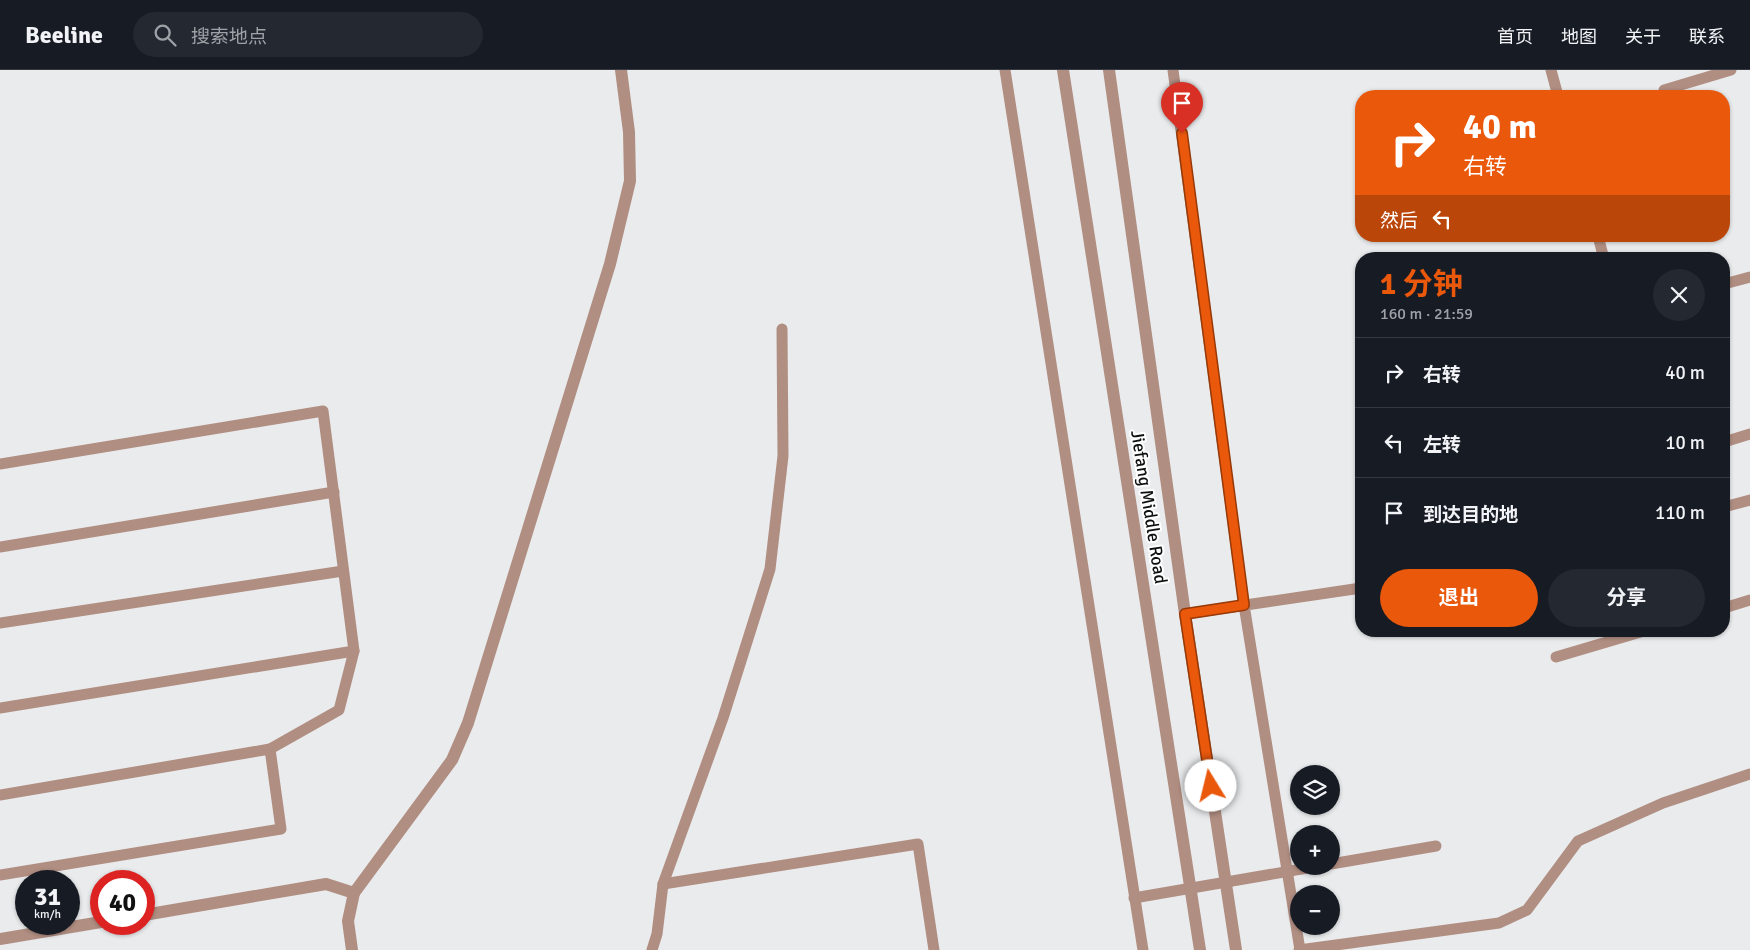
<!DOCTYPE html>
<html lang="zh">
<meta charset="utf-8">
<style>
body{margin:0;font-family:Signika,"Noto Sans SC",sans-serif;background:#242831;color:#f1f3f6;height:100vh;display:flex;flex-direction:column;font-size:19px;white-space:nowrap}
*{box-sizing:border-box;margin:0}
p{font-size:16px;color:#9ea1a6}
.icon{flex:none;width:28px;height:28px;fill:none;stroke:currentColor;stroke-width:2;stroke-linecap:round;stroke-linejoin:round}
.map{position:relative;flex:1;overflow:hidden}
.panel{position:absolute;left:1355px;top:182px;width:375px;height:385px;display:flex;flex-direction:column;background:#171b24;border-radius:20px;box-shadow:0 1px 4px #0004}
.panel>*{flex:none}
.guide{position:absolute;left:1355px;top:20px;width:375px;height:152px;border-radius:20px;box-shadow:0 1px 4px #0004;background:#ea580c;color:#fff;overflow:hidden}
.fabs{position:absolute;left:1290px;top:695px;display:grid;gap:10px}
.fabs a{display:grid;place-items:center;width:50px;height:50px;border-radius:50%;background:#171b24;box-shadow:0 1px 4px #0004;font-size:25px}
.speed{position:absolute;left:15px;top:800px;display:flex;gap:10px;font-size:25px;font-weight:700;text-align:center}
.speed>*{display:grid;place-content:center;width:65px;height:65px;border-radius:50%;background:#171b24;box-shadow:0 1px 4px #0004;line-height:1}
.speed small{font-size:12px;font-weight:400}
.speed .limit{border:8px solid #d22;background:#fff;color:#111}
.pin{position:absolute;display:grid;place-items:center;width:42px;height:42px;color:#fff;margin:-51px -21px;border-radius:50% 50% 50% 0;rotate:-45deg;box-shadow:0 0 5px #0007}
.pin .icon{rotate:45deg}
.me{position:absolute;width:55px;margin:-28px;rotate:351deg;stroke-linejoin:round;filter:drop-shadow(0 0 4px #0008)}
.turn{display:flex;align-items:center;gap:18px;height:105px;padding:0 25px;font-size:22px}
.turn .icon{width:65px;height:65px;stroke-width:2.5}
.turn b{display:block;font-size:35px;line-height:42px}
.then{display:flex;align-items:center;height:48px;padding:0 25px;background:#0003;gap:10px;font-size:19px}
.round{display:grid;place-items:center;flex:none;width:52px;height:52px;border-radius:26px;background:#242831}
.headline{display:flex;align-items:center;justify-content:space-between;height:85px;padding:0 25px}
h1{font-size:30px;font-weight:700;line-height:38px;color:#ea580c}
.action{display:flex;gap:10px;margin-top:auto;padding:10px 25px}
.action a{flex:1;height:58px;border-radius:30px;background:#ea580c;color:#fff;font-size:20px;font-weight:700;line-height:58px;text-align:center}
.action a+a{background:#242831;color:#f1f3f6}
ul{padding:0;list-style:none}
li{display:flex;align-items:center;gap:15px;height:70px;padding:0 25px;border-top:1px solid #363941}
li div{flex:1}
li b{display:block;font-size:19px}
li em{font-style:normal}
header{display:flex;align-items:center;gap:30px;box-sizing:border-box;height:70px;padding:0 25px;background:#171b24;border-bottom:1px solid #363941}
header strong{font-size:24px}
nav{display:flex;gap:28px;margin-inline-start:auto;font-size:18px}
.search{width:350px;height:45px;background:#242831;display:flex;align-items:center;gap:12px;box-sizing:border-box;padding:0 18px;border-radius:28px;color:#9ea1a6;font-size:19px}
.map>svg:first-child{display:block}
</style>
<header>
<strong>Beeline</strong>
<div class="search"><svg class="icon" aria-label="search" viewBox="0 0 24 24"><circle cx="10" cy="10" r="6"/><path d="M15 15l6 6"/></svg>搜索地点</div>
<nav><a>首页</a><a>地图</a><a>关于</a><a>联系</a></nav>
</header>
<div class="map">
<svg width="1750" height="880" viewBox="0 0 1750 880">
<rect width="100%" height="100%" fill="#e9ebed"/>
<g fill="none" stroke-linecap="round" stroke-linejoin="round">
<g stroke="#b18e82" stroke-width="11">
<path d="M1005,0L1143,880"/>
<path d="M1173,0L1244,535L1300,880"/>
<path d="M1551,0L1558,26"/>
<path d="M1664,20L1731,0"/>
<path d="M1598,166L1604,189"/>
<path d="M1724,214L1750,207"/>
<path d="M1724,372L1750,364"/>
<path d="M0,394L323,341L354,581L0,638"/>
<path d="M1724,437L1750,430"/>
<path d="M0,477L334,422"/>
<path d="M1724,538L1750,530"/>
<path d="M1185,544L1361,518"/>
<path d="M0,553L343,501"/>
<path d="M1556,587L1644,561"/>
<path d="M0,725L270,679L339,640L354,581"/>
<path d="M1331,794L1436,776"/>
<path d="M0,805L281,759L270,679"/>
<path d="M663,814L918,774L934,880"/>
<path d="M1134,828L1319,796"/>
<path d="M652,880L657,864L663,814L723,648L770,499L783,386L782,259"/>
<path d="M1299,880L1499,853L1527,840L1578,771L1663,733L1750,704"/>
</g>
<g stroke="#b18e82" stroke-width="12">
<path d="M354,823L452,690L468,653L610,194L630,111L629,62L621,0"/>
<path d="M144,845L326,814L354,823L348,851L352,880"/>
<path d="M0,869L101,852"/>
</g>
<g stroke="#b18e82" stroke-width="12">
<path d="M1063,0L1200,880"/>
<path d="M1109,0L1185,544L1236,880"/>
</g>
</g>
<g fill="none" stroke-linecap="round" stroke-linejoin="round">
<g stroke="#983908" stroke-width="12">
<path id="route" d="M1182,63L1244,535L1185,544L1211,716"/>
</g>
<use href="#route" stroke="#ea580c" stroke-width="9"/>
</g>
<g text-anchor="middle" stroke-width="4" stroke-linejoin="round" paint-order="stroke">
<g font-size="18" fill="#0e0f0f" stroke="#fff">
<text transform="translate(1149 437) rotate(81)" y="6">Jiefang Middle Road</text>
</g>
</g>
</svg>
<div class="fabs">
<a><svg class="icon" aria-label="layers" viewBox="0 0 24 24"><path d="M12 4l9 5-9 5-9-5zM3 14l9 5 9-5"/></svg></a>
<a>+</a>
<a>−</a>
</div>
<div class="speed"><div>31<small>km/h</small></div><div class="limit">40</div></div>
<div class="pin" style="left:1182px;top:63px;background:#d93025"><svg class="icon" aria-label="arrive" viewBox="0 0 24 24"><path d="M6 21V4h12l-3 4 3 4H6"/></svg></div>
<svg class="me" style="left:1211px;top:716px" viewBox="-20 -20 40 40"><circle r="19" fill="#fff"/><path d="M0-13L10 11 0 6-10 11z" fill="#ea580c"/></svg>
<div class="guide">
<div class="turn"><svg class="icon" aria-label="right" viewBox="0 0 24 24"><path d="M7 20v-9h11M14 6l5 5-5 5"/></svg><div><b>40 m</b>右转</div></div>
<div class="then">然后<svg class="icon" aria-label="left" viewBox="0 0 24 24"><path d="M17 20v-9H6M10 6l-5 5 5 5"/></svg></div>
</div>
<section class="panel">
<div class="headline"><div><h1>1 分钟</h1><p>160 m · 21:59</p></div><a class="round"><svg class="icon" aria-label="close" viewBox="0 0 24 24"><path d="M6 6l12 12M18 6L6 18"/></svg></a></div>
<ul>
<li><svg class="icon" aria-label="right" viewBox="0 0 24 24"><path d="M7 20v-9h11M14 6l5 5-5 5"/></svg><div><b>右转</b></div><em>40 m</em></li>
<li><svg class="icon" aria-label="left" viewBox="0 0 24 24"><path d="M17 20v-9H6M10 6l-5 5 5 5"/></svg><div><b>左转</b></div><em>10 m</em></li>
<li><svg class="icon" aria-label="arrive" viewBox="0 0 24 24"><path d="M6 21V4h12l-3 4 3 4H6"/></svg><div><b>到达目的地</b></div><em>110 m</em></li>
</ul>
<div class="action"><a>退出</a><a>分享</a></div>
</section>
</div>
